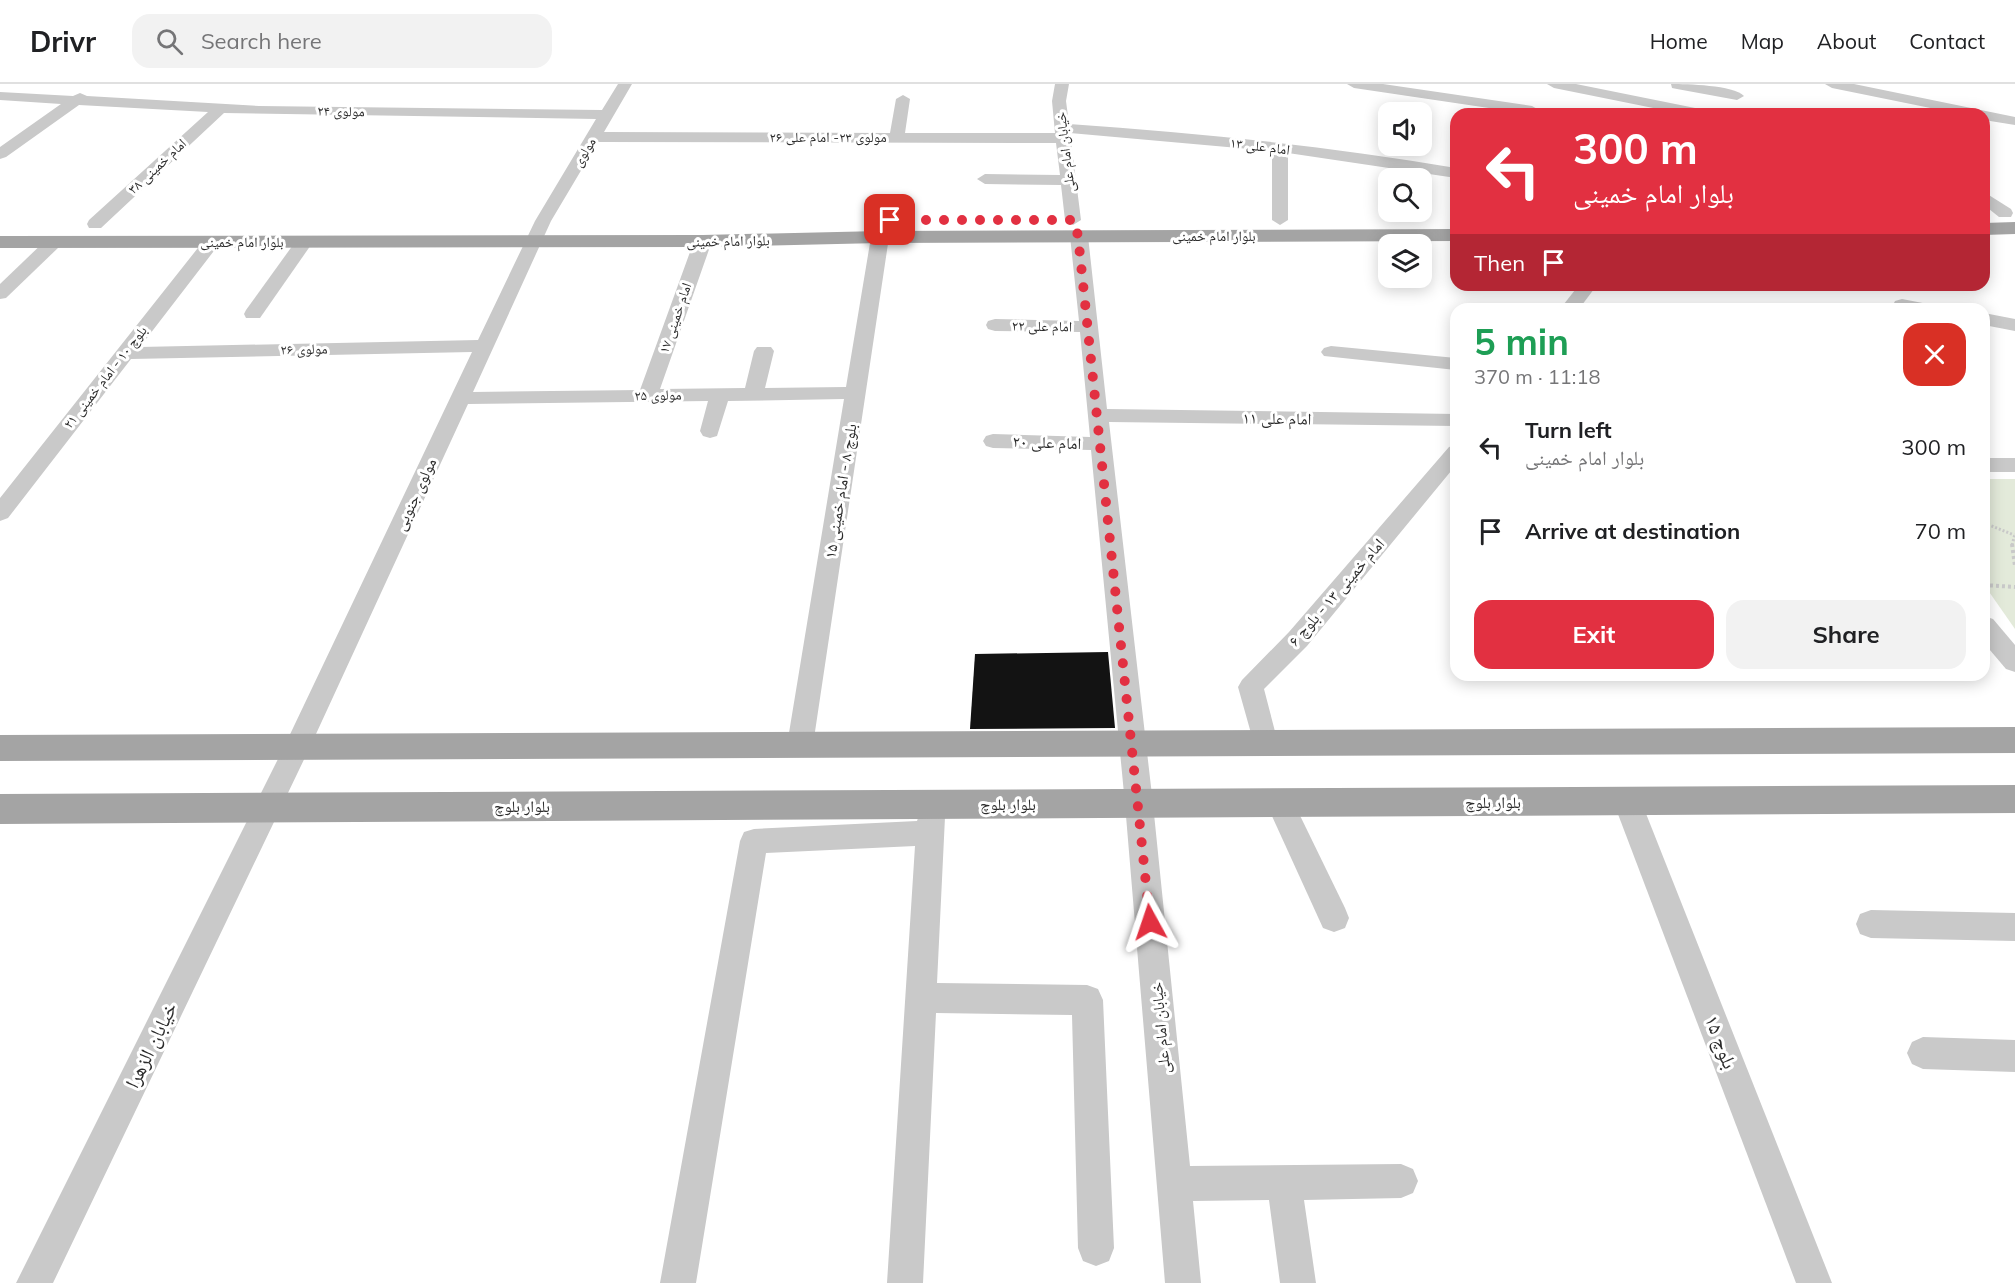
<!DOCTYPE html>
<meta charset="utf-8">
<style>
body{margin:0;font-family:Mulish,"Noto Naskh Arabic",sans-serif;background:#f2f2f2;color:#202124;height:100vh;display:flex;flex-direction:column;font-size:22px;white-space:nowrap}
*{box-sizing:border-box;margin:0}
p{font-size:20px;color:#757577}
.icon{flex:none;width:33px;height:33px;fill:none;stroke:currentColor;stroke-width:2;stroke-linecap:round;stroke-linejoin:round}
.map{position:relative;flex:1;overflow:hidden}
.drawer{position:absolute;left:1450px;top:219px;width:540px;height:378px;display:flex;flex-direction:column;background:#fff;border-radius:18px;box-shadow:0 3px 15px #0003}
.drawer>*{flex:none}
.guide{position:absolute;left:1450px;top:24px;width:540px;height:183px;border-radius:18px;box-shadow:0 3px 15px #0003;background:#e23041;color:#fff;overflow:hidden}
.buttons{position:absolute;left:1378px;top:18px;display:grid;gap:12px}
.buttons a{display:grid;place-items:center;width:54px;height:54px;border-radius:12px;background:#fff;box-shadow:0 3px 15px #0003;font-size:30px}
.pin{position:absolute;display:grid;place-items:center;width:51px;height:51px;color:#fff;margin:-26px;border-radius:12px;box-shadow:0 3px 9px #0006}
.me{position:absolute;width:66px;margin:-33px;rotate:355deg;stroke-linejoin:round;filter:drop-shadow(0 0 4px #0008)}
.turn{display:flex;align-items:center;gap:21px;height:126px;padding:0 24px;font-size:27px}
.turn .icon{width:78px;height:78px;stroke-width:2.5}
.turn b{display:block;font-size:42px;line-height:51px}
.then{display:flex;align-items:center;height:57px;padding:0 24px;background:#0003;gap:12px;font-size:22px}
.round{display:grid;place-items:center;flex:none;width:63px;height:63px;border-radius:18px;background:#f2f2f2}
.summary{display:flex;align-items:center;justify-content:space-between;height:102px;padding:0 24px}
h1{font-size:36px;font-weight:700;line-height:45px;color:#1e9e55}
.button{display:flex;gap:12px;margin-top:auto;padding:12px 24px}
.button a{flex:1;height:69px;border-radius:18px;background:#e23041;color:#fff;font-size:24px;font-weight:700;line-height:69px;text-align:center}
.button a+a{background:#f2f2f2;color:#202124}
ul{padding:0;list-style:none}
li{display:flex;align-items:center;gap:18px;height:84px;padding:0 24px}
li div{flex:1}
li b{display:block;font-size:22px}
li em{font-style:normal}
header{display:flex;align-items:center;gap:36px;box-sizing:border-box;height:84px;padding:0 30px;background:#fff;border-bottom:2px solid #e0e0e0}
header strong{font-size:28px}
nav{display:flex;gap:33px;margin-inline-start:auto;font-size:21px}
.search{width:420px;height:54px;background:#f2f2f2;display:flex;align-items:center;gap:15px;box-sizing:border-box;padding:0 21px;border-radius:18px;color:#757577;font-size:22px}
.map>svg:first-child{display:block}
</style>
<header>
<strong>Drivr</strong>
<div class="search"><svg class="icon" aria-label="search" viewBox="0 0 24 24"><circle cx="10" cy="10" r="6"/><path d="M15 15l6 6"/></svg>Search here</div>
<nav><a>Home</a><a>Map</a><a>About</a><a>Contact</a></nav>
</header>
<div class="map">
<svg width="2015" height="1199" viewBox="0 0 2015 1199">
<rect width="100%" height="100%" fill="#fff"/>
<path fill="#e3eada" d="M1985,395H2015V545L1985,502Z"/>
<path fill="#131313" d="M1108,568L1115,644L970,645L975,570Z"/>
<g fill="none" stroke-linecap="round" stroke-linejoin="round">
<g stroke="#c9c9c9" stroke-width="3" stroke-dasharray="2 2" stroke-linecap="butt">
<path d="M1984,439L2014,451"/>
<path d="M2012,461L2015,450"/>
</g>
<g stroke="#c9c9c9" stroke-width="4" stroke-dasharray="3 3" stroke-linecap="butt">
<path d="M2012,460L2015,482"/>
<path d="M1984,501L2015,503"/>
</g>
<g fill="#c9c9c9" fill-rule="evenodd">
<path d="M618,0H632L604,48L890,49L896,15L903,11L910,15L905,49H1055L1052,17L1055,0H1069L1066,17L1069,40C1199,49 1328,62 1456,84V94L1288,69V136L1280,141L1272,136V67L1070,49L1081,136L1073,141L1065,136L1061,101L985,100L977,95L985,90L1060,91L1056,59L598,58L551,137L473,308L640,306L694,157L697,153H709L712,157L660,305L745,304L754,267L757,263H771L774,267L765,304L846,303L871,153L874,149H886L889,153L813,661L809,669L800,672L791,669L787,661L844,315L728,317L717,352L710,354L703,352L700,347L708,317L468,320L310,663L53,1199H16L284,663L472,268L131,275L8,434L0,437V414L205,155H217L220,159L140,263L478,256L535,137L596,35L224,29L101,144H89L87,140L89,136L208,28L79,21L6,73L0,75V63L61,20L0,16V8L73,12L80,9L87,12L259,22L602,26Z"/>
<path d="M1347,0H1383L1532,22L1539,26L1537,29L1529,30L1354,4Z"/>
<path d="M1547,0H1576L1705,26L1712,30H1683L1554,4Z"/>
<path d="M1671,0C1687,0 1733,1 1744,12L1737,16L1677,5L1672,4Z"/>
<path d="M1825,0H1854L2015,33V41L1984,36V30H1960L1832,4Z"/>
<path d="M1984,108L2011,125L2013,129L2011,133H1999L1984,121Z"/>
<path d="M1079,147L1085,148L1088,152L1107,325L1456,330V342L1109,338L1153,720L1190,1082L1401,1080L1413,1085L1418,1097L1413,1109L1401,1114L1304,1116L1316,1199H1280L1269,1116L1193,1117L1201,1199H1165L1125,720L1091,366L993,364L986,362L983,357L986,352L993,350L1090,353L1080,248L995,247L988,245L986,241L988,237L995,235L1079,237L1070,152L1073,148Z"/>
<path d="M54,153L60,154L63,158L60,162L6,214L0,215V200L48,154Z"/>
<path d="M304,153L310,154L313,158L260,234H246L244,230L246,226L298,154Z"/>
<path d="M1579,201H1597L1579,225H1560Z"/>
<path d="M1902,215L1933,221L1935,225H1895L1893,221L1895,217Z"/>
<path d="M1984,229L2015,235V247L1984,241Z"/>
<path d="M1331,262L1456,274V286L1324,272L1321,268L1324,264Z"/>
<path d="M1456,361V381L1307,562L1264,605L1278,659L1274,667L1265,670L1256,667L1238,603L1242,596L1289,548L1449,363Z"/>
<rect x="1984" y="374" width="31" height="14"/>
<path d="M1984,532L1993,535L2015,561V588L2006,585L1984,559Z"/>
<path d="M1627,705L1637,709L1641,717L1832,1199H1796L1613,717L1617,709Z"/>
<path d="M1280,707L1290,711L1345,824L1349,834L1345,844L1334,848L1323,844L1266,719L1270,711Z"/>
<path d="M931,721L941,725L945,733L937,899L1087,901L1098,905L1103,916L1114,1164L1109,1177L1096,1182L1083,1177L1078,1164L1072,931L936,929L923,1199H887L915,762L766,769L696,1199H660L740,757L744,748L754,745L917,737L921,725Z"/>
<path d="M1871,826L2015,829V857L1871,854L1860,850L1856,840L1860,830Z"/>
<path d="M1923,953L2015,956V988L1923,985L1912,980L1907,969L1912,958Z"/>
</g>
<g fill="#a4a4a4" fill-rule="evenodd">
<path d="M2015,138V150L1984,151V139Z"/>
<path d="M1456,145V157L880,159L703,163L0,164V152L703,151L880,147Z"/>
<path d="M2015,643V669L0,677V651Z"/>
<path d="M2015,701V729L0,740V710Z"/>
</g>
</g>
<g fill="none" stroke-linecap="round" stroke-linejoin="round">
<path stroke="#e23041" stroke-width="10" stroke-dasharray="0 18" d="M890,136H1074L1078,152L1150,838"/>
</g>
<g text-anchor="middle" stroke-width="6" stroke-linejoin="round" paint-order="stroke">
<g font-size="14" fill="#2c2c2c" stroke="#fff">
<text transform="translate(341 27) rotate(1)" y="5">مولوی ۲۴</text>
<text x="828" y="58">مولوی ۲۳- امام علی ۲۶</text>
<text transform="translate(1260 62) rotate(7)" y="5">امام علی ۱۳</text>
<text transform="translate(584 68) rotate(-59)" y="5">مولوی</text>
<text transform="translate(1065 68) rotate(-97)" y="5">خیابان امام علی</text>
<text transform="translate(157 82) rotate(-43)" y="5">امام خمینی ۳۸</text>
<text x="1214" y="157">بلوار امام خمینی</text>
<text transform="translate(728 157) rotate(-1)" y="5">بلوار امام خمینی</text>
<text x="242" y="163">بلوار امام خمینی</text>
<text transform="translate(675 234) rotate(-71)" y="5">امام خمینی ۱۷</text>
<text transform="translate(1042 242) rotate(1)" y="5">امام علی ۲۲</text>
<text transform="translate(304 265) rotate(-1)" y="5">مولوی ۲۶</text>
<text transform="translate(105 293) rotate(-52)" y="5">بلوچ ۱۰ - امام خمینی ۲۱</text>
<text transform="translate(658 311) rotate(-1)" y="5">مولوی ۲۵</text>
</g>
<g font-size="16" fill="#2c2c2c" stroke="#fff">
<text transform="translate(1277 334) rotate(1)" y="6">امام علی ۱۱</text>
<text transform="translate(1047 358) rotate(2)" y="6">امام علی ۲۰</text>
<text transform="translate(840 407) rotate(-81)" y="6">بلوچ ۸ - امام خمینی ۱۵</text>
<text transform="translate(415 410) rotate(-65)" y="6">مولوی جنوبی</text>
<text transform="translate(1336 508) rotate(-49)" y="6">امام خمینی ۱۳ - بلوچ ۶</text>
<text x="1493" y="724">بلوار بلوچ</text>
<text x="1008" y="726">بلوار بلوچ</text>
<text x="522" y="728">بلوار بلوچ</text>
<text transform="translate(1160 944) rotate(-95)" y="6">خیابان امام علی</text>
</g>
<g font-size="20" fill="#2c2c2c" stroke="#fff">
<text transform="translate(1721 958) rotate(69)" y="7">بلوچ ۱۵</text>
<text transform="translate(151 961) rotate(-64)" y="7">خیابان الزهرا</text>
</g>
</g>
</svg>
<div class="buttons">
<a><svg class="icon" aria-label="sound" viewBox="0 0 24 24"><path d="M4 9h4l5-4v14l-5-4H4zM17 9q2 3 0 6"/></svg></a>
<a><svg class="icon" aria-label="search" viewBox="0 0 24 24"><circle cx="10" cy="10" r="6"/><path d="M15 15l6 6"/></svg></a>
<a><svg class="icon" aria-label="layers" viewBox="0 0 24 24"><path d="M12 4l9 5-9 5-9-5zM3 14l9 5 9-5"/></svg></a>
</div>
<div class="pin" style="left:890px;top:136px;background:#d93025"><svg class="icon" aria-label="arrive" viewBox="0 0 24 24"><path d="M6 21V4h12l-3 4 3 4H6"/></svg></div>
<svg class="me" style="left:1150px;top:838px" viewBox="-20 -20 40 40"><path d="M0-17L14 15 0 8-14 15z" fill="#e23041" stroke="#fff" stroke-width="4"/></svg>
<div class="guide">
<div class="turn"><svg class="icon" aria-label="left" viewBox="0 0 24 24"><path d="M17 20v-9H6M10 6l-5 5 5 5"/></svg><div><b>300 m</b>بلوار امام خمینی</div></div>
<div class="then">Then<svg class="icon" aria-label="arrive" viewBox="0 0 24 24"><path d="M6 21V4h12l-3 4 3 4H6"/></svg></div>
</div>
<section class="drawer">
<div class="summary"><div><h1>5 min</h1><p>370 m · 11:18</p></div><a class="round" style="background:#d93025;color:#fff"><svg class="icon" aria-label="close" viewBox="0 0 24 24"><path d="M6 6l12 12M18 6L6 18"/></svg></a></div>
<ul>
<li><svg class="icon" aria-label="left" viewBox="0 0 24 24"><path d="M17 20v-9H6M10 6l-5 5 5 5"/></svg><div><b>Turn left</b><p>بلوار امام خمینی</p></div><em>300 m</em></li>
<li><svg class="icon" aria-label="arrive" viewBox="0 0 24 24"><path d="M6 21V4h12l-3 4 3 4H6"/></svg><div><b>Arrive at destination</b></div><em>70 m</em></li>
</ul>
<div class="button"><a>Exit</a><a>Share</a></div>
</section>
</div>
